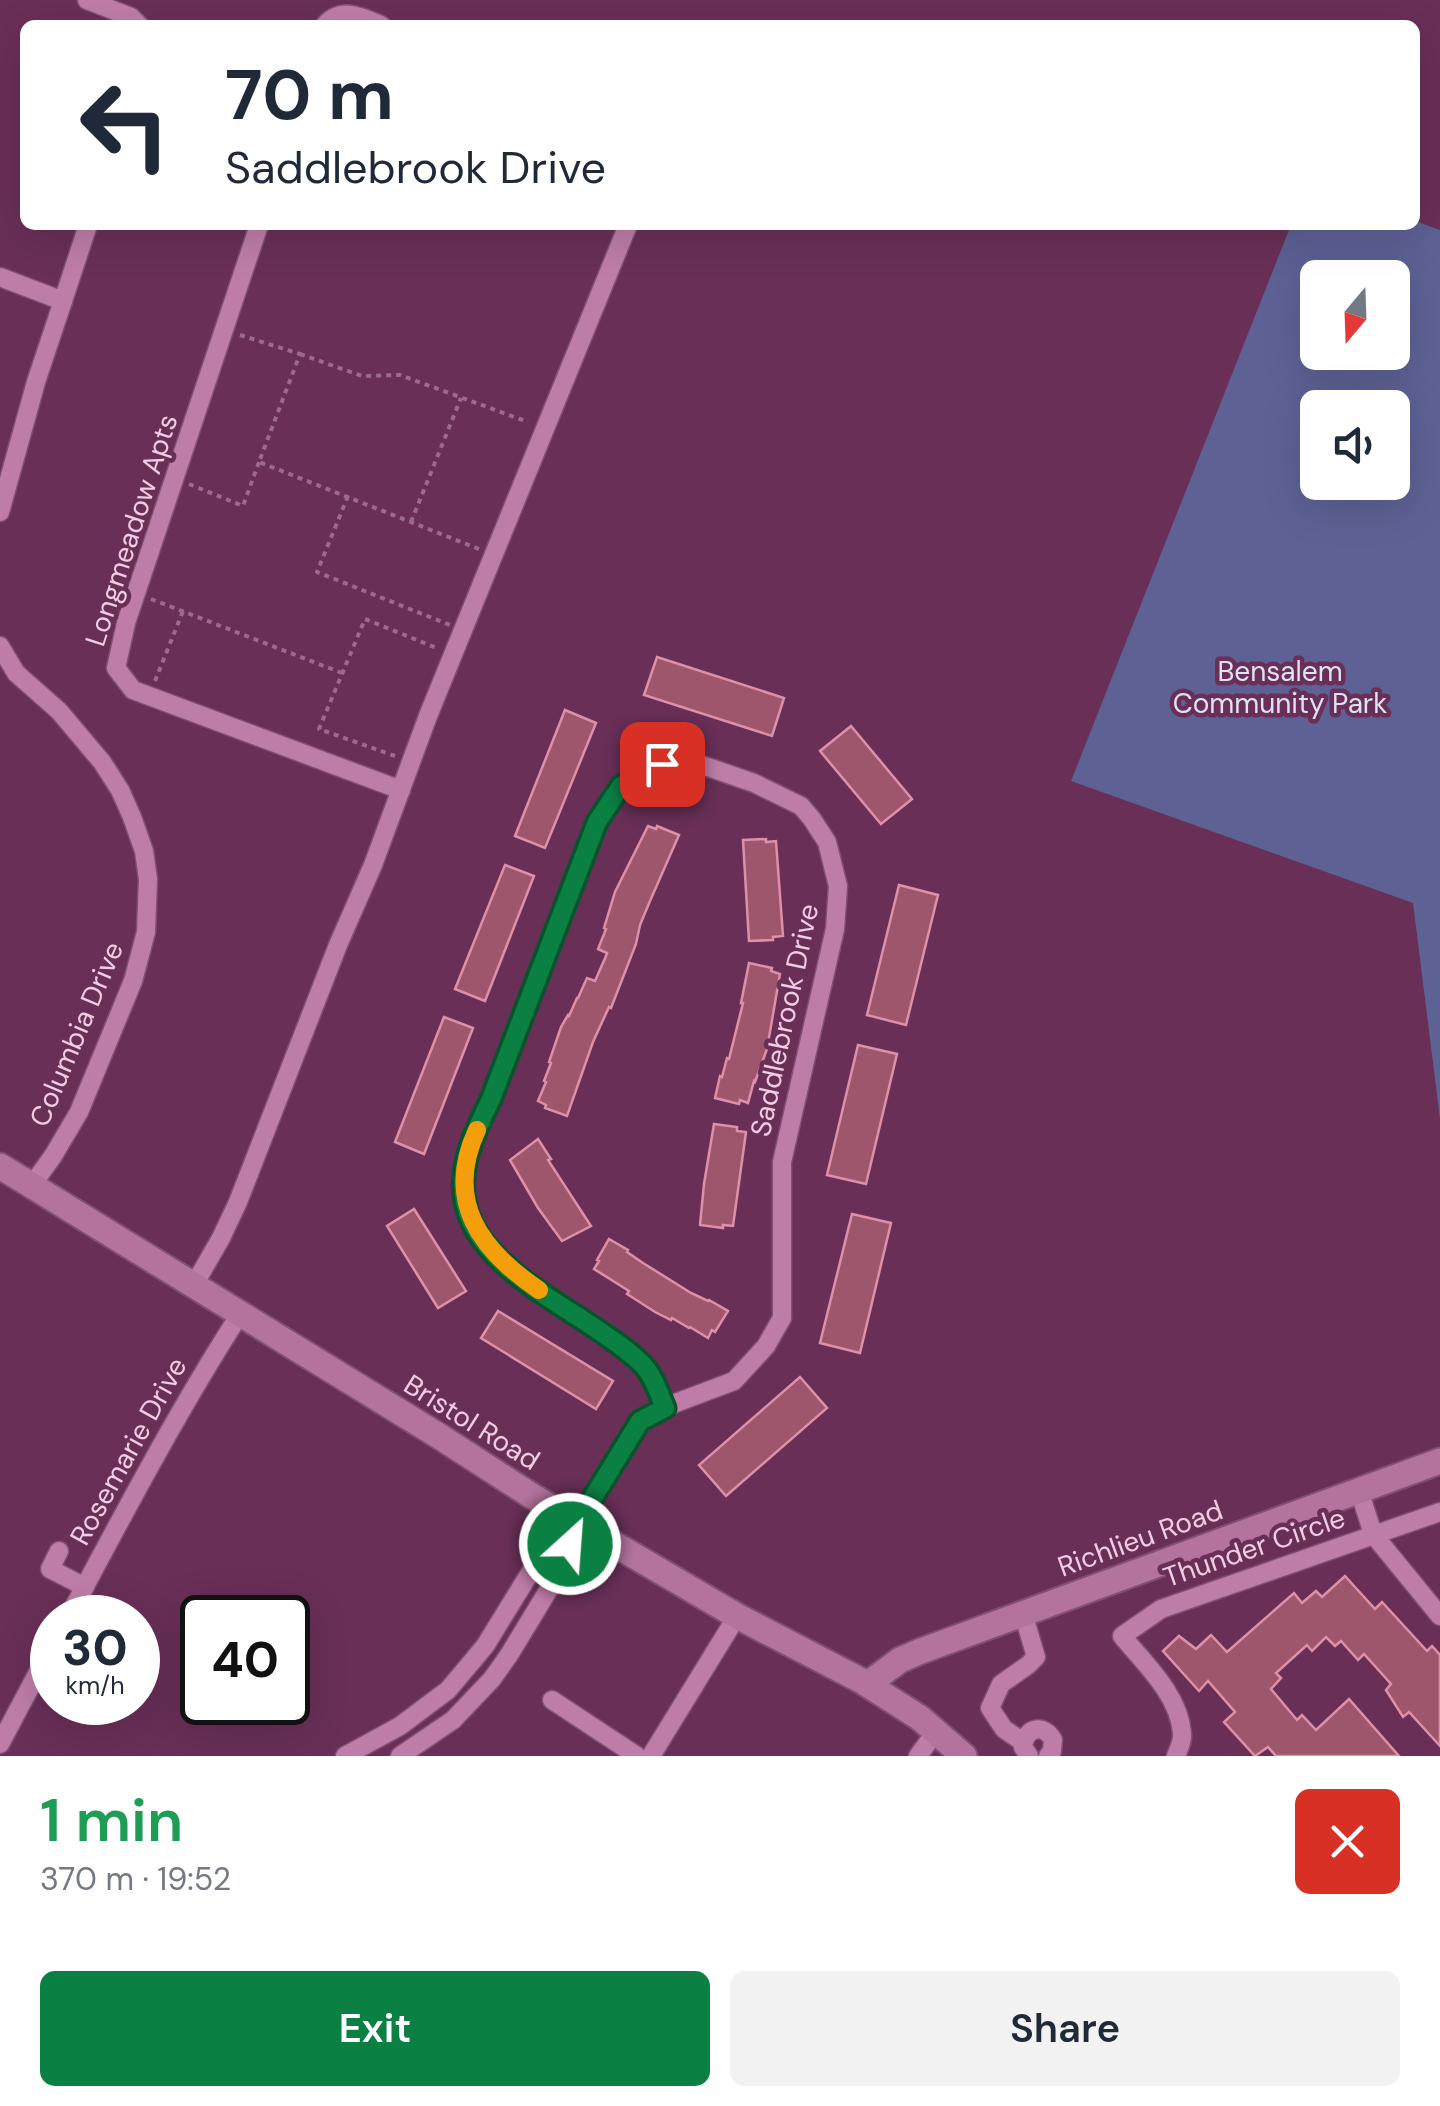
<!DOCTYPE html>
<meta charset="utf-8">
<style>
body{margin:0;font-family:"DM Sans",sans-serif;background:#f2f2f3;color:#1f2937;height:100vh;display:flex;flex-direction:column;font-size:38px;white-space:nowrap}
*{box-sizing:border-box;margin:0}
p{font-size:32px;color:#747a83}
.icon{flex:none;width:55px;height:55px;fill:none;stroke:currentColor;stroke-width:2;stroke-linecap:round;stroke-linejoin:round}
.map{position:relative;height:1756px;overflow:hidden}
.panel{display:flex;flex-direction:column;background:#fff;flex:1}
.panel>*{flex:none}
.hud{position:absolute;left:20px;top:20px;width:1400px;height:210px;border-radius:15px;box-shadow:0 10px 40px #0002;background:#fff;color:#1f2937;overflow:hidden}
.needle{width:65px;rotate:199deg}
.fabs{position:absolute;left:1300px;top:260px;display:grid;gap:20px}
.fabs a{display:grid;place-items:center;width:110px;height:110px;border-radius:15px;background:#fff;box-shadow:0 10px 40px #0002;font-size:50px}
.speed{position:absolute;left:30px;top:1595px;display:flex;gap:20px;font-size:50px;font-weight:700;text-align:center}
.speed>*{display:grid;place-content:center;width:130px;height:130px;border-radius:50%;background:#fff;box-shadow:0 10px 40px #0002;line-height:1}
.speed small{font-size:25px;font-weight:400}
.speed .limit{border:5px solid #111;border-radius:15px;background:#fff;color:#111}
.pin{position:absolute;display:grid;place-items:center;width:85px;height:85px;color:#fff;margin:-42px;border-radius:20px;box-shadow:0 5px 15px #0006}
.me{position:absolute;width:110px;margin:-55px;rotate:26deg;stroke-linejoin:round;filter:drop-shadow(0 0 8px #0008)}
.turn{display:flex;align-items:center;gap:35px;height:210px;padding:0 40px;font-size:45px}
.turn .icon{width:130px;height:130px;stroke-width:2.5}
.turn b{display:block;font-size:70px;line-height:85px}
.round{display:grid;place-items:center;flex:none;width:105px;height:105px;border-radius:15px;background:#f2f2f3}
.summary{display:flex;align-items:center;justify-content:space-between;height:170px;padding:0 40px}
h1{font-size:60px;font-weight:600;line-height:75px;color:#1e9e55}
.primary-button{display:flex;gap:20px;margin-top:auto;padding:20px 40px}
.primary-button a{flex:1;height:115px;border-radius:15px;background:#0b8043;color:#fff;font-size:40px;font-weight:600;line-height:115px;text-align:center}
.primary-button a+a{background:#f2f2f3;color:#1f2937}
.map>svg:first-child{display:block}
</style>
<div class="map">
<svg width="1440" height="1756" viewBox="0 0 1440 1756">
<rect width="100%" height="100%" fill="#692f57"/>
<path fill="#5d6194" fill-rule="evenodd" d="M1415,221L1440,230V1119L1413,903L1071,781L1291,225H1415ZM1318,278H1392V352H1318ZM1318,408H1392V482H1318Z"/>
<g fill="#9e566d" stroke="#de90a8" stroke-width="2.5">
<path d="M657,657L784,698L772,736L644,695Z"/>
<path d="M565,710L596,723L545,848L515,836Z"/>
<path d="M851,726L912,799L881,824L820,751Z"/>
<path d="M648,826L656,829L657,826L679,835L650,901L640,925L636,944L611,1008L609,1007L593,1042L567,1116L545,1108L546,1105L538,1101L546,1082L544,1081L551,1063L549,1062L561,1027L568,1015L569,1016L577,998H578L587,978L595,981L606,956L607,953L598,949L606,929L604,928L615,892Z"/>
<path d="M766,839V842L776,841L783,936L773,937V940L749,941L743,840Z"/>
<path d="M505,865L534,876L485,1001L455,989Z"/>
<path d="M899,885L938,895L906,1025L867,1015Z"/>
<path d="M749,963L772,968L771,971L780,974L767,1049L755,1082L754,1081L748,1103L740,1100L739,1104L715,1098L720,1076L722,1077L727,1058L729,1059L743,1003H741Z"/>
<path d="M444,1017L473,1028L424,1154L395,1142Z"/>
<path d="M858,1045L897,1054L866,1184L827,1175Z"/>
<path d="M714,1124L737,1127V1131L746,1132L733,1226L723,1225V1228L700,1225L704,1184Z"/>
<path d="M538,1139L551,1159L548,1160L591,1226L562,1241L538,1208L510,1160Z"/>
<path d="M414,1209L466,1291L438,1308L387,1226Z"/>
<path d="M852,1214L891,1223L860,1353L820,1343Z"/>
<path d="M609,1239L628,1250L627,1252L643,1263L691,1293L708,1301L709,1300L728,1311L715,1332L712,1330L708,1338L690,1327L689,1328L672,1318L671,1320L655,1312L627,1294L629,1291L594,1269L599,1261L597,1260Z"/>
<path d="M498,1311L613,1381L596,1409L481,1338Z"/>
<path d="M800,1377L827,1408L726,1496L699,1465Z"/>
<path d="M1345,1576L1375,1609L1382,1602L1427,1651L1432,1646L1440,1655V1746L1409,1712L1403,1717L1386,1690L1391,1684L1364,1654L1358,1660L1341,1641L1335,1646L1326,1637L1312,1651L1307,1645L1276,1673L1281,1678L1271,1689L1297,1720L1302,1715L1316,1730L1349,1699L1399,1756H1276L1268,1747L1255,1756L1224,1722L1235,1712L1208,1681L1199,1691L1163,1651L1179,1636L1196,1649L1211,1635L1227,1652L1294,1593L1302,1603L1316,1591L1322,1597Z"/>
</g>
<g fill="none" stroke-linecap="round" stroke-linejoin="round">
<g stroke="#804f72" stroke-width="21">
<g id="minor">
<path d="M87,0L131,17L139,25"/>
<path d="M325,25C341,6 362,17 381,25"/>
<path d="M259,225L126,623L116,668L133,690L401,790"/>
<path d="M0,277L63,301L88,225"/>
<path d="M0,512L36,382L63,301"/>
<path d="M0,646L16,673L59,711L102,762L120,790L132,817L144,851L148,879L146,932L133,981L79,1112L53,1156L32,1185"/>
<path d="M194,1285L221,1238L238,1202L338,945L373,865L428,716L628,225"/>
<path d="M1359,1490L1373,1534L1440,1616"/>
<path d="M59,1551L50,1569L85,1587"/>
<path d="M68,1618C123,1515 177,1412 240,1314"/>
<path d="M552,1700L637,1756"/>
<path d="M1023,1742L1004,1729L990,1708L1001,1684L1028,1665L1036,1657L1023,1613"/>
<path d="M0,1744L52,1646"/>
<path d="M345,1756L400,1726L448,1690L485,1646L541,1555L574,1526"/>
<path d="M400,1756L453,1720L492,1679L509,1655L563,1566L578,1522L640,1421L665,1407L734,1381L766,1346L782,1318V1162L835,929L838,886L827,842L812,819L801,806L754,783L705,766L662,763L621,786L597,822L491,1099C478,1128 460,1161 464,1195C464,1202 468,1210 471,1217C497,1288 595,1313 644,1366C654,1377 659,1394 665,1407"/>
<path d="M651,1756L737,1616"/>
<path d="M918,1756L937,1730"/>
<path d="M1029,1756L1023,1747C1025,1727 1044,1723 1053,1740L1052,1751L1048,1756"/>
<path d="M1176,1756C1179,1748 1183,1741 1182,1733C1179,1695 1145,1664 1122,1636L1161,1609L1440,1512"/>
</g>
</g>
<g stroke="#804f72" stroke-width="29">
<g id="major">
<path d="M0,1166L439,1436L532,1496L737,1616L862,1681L920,1718L964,1756"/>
<path d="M868,1684L900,1660L921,1651L1440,1461"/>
</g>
</g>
<g stroke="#9c6a8b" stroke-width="4" stroke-dasharray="5 5" stroke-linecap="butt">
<path d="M240,335L300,354L259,462L479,549"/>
<path d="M300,354L362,376L400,375L528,422"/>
<path d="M189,484L243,506L259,462"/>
<path d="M348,496L317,572L450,625"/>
<path d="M411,522L461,398"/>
<path d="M151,599L342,673"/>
<path d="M155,681L183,611"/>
<path d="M395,756L319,729L365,619L439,649"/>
</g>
<use href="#minor" stroke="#be7da8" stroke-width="18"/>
<use href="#major" stroke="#b3739d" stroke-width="25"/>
</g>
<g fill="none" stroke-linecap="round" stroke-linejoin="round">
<g stroke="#07532c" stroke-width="25">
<path id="route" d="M570,1544L578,1522L640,1421L665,1408C659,1394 654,1377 644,1366C628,1349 608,1337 589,1324C544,1294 470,1255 464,1195C460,1161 477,1128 491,1099L597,822L621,786L662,764"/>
</g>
<use href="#route" stroke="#0b8043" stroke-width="18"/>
<path stroke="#f59e0b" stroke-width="18" d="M477,1130C444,1201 480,1250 539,1290"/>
</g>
<g text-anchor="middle" stroke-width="9" stroke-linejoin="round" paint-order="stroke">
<g font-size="28" fill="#f1cde4" stroke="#692f57">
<text transform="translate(131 530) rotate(-72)" y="10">Longmeadow Apts</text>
<text transform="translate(784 1020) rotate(-78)" y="10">Saddlebrook Drive</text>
<text transform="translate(76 1034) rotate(-67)" y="10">Columbia Drive</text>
<text transform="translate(472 1422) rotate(32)" y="10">Bristol Road</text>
<text transform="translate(128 1451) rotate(-61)" y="10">Rosemarie Drive</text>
<text transform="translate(1140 1538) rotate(-20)" y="10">Richlieu Road</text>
<text transform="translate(1254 1547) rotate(-19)" y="10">Thunder Circle</text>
</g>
<g font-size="28" fill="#dfe2f5" stroke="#692f57">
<text x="1280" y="681">Bensalem<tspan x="1280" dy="32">Community Park</tspan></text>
</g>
</g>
</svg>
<div class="fabs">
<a><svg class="needle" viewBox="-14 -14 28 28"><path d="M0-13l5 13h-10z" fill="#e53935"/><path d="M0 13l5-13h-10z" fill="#747a83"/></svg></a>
<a><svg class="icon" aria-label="sound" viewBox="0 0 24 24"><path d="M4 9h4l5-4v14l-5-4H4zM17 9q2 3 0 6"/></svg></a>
</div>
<div class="speed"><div>30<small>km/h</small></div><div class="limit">40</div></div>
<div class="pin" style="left:662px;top:764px;background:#d93025"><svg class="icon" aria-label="arrive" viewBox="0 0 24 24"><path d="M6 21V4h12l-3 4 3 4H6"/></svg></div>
<svg class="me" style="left:570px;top:1544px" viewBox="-20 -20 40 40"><circle r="17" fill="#0b8043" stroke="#fff" stroke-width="3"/><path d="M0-11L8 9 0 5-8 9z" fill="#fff"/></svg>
<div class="hud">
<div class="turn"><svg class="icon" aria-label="left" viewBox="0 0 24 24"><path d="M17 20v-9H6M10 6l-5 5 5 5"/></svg><div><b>70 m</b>Saddlebrook Drive</div></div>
</div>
</div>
<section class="panel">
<div class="summary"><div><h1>1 min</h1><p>370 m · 19:52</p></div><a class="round" style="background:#d93025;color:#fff"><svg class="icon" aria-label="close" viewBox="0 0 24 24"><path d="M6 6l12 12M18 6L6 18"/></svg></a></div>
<div class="primary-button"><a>Exit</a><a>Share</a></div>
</section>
